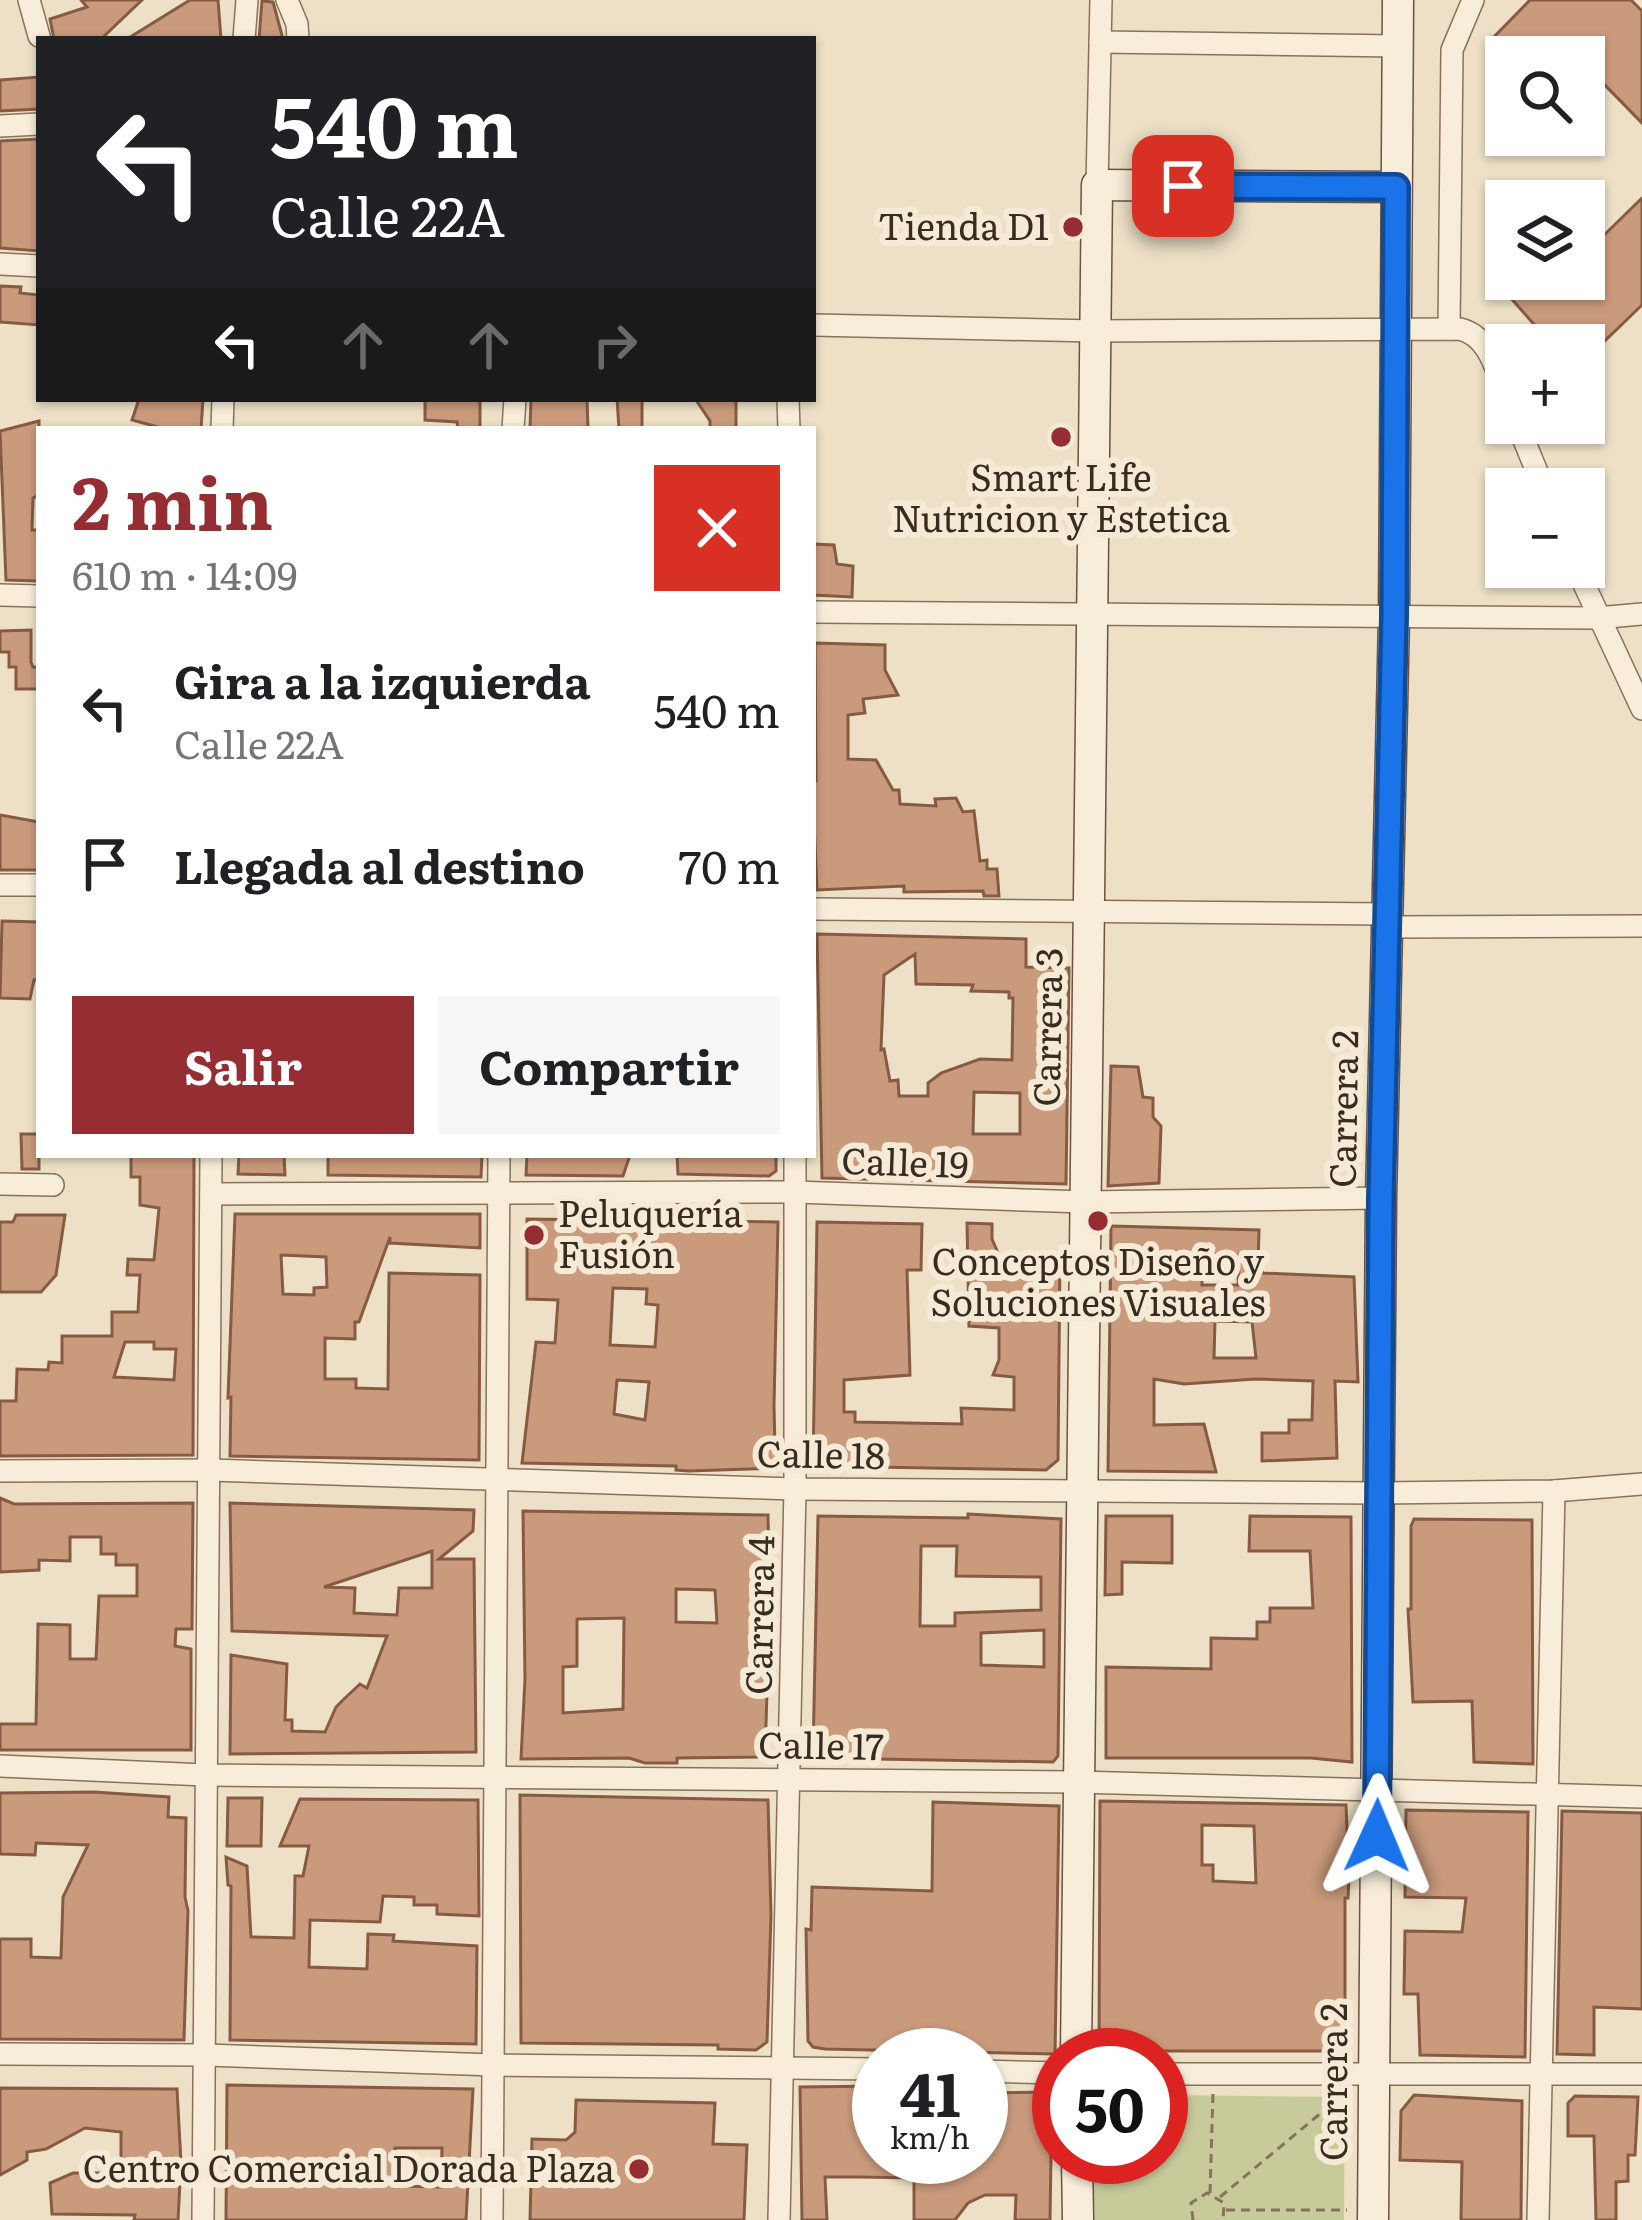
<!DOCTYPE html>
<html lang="es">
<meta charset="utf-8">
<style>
body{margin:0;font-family:Literata,serif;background:#f6f6f6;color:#202124;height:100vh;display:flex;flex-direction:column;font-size:45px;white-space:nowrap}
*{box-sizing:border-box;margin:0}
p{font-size:39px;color:#757577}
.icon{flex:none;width:66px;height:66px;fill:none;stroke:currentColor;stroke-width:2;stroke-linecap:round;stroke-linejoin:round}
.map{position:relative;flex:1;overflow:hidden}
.panel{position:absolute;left:36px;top:426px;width:780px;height:732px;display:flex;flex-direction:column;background:#fff;border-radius:0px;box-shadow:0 3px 9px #0004}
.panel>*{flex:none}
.guide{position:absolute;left:36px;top:36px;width:780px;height:366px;border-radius:0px;box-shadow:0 3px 9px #0004;background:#202124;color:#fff;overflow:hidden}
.tools{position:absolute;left:1485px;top:36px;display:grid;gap:24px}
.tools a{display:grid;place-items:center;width:120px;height:120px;border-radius:0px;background:#fff;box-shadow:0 3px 9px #0004;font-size:60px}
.speed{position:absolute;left:852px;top:2028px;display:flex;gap:24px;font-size:60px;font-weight:700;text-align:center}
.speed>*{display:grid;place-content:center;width:156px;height:156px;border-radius:50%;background:#fff;box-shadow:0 3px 9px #0004;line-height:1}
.speed small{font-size:30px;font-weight:400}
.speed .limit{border:18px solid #d22;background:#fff;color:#111}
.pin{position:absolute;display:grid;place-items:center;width:102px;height:102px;color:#fff;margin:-51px;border-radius:24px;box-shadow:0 6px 18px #0006}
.me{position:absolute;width:132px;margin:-66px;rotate:1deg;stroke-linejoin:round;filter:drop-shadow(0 0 9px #0008)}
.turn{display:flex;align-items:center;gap:42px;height:252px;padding:0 36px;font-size:54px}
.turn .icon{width:156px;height:156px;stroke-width:2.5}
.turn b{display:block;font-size:84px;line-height:102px}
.lanes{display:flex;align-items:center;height:114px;padding:0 36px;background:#0003;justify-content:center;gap:60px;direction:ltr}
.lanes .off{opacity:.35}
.round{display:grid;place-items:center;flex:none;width:126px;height:126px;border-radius:0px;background:#f6f6f6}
.overview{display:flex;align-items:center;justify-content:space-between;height:204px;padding:0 36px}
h1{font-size:72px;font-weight:700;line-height:90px;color:#952d32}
.button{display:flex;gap:24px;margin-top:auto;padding:24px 36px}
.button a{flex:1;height:138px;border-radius:0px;background:#952d32;color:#fff;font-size:48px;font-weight:700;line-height:138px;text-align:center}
.button a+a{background:#f6f6f6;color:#202124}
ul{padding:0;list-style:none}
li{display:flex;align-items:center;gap:36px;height:156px;padding:0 36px}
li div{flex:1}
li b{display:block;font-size:45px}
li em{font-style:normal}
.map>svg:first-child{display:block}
</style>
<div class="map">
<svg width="1642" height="2220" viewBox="0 0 1642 2220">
<rect width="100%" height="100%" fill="#ede0c6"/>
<path fill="#c7cb9a" d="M1161,2095L1345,2097L1344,2220H1091V2157H1161Z"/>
<g fill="#ca9a7c" stroke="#865b42" stroke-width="3" fill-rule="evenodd">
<path d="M81,0H142L101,39H54L50,19L87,7Z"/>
<path d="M190,0H218L221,39H127Z"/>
<path d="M1530,0H1631L1642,11V123L1595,75L1584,86V57H1502L1488,43Z"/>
<path d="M262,1L273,2L283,39H259Z"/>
<path d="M39,77V109L0,111V80Z"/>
<path d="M39,139V251L0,248V141Z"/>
<path d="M1642,198V305L1584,361V345H1546V338L1487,271L1506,251V279H1584V229L1597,242Z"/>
<path d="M0,286L21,287L20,293L39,295V325L0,322Z"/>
<path d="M139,399H203L201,429H165L132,420Z"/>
<path d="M425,399H480V429H458L457,422L425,420Z"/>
<path d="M531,399H587L588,429H530Z"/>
<path d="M617,399H642V428L619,429Z"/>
<path d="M736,399V429H710V421L696,400Z"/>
<path d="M39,421V495L33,498L32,530H39V581L6,580L0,431Z"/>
<path d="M813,544L834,545L837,564L853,566L852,597L813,595Z"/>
<path d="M31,630V662L33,667H39V689H16V667H9V652H0V631Z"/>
<path d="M815,643L885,645V670L898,695L863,699L865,713L848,715V759L876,760L893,790H899L900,804L936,806L935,799L956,798L963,812L974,811L980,861L987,860V869H997L999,896H984L983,891L904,892V886L817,890L813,799V781H816Z"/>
<path d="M0,815L39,822V870H0Z"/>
<path d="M2,921L39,922V980H34L30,999L0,998Z"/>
<path d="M817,934L1026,939V967L1069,968L1066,1184L822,1178ZM915,954L916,984L973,985L971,991L1009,992V998H1013L1012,1060L980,1059L941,1073L928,1083V1096H899L898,1080L890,1081L884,1049L881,1050L884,975ZM974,1092L1020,1093V1134H973Z"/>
<path d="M1111,1066L1138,1067L1143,1097L1153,1098V1117L1161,1126L1159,1183L1108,1186Z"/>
<path d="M21,1134H39V1169H22Z"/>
<path d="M169,1155H194L193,1455L0,1456V1401H16L17,1369L48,1370L49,1362L62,1363V1336H112V1312H138L140,1275H127L128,1259L154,1260L159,1208L140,1205V1177H131V1156ZM125,1342H154V1349H176L174,1380L114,1377Z"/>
<path d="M239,1155H284L285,1175L238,1174Z"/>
<path d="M328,1155H482L481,1177L328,1175Z"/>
<path d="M527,1155H630L623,1176L526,1175Z"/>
<path d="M677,1155H776V1171L769,1176L678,1174Z"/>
<path d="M235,1214H480V1248L390,1243V1237L359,1322H355V1339L325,1338V1379H356V1388L388,1389L389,1273L480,1275L479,1460L230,1456L231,1397L228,1398ZM281,1255L326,1257L327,1287L314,1288V1295L283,1294Z"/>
<path d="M16,1215H65L56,1275L41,1292H0V1222H13Z"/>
<path d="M684,1217L706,1218V1221L778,1222L774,1406L775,1447H779L776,1468L689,1471L676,1470V1466L522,1463L536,1342L555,1343L558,1300L527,1299V1219L684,1221ZM613,1288L647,1289L646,1304L658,1305L655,1347L610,1345ZM617,1380L649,1382L645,1420L614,1414Z"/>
<path d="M817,1222L922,1224L921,1270H907L910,1375L844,1380V1412H855V1422L962,1424L961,1408L1014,1410V1377L993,1375L999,1360V1328L969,1326L967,1223L992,1224V1239L1002,1262L1043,1263V1253H1060L1058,1460L1046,1470L813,1466Z"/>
<path d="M1111,1226L1259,1230L1258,1266H1262V1273L1354,1277L1358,1382L1335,1381L1337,1458L1262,1461V1433H1289V1420H1312L1313,1381L1255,1379L1184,1384L1154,1379V1425L1204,1424L1216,1472L1108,1471ZM1202,1255H1239L1238,1285H1202ZM1215,1321L1252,1322L1256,1358H1214Z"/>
<path d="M0,1498L14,1504L193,1503L192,1629H176L175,1646L191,1649V1750H0V1724H36L38,1624L70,1625V1659H96L99,1596H137V1565H116V1554H101V1537H70V1561L39,1560V1570L0,1572Z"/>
<path d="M230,1503L474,1510L473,1531L439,1559H474L476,1752L230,1754L231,1655L287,1664L285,1720H292V1731L325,1732L336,1707L345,1698L360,1684L367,1688L387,1636L232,1631ZM432,1551V1588H399L397,1615L354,1613L355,1588L324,1587Z"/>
<path d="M523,1511L768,1515L771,1659H768L765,1757L677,1758V1763H645L629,1758L521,1759L525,1679ZM676,1589L715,1590L717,1623L676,1622ZM624,1618L623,1709L563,1713V1667L577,1666V1619Z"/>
<path d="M968,1514L1061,1519L1058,1756L1053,1762L819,1758L813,1754L818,1516L968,1518ZM921,1546H957L956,1576L1041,1577V1610L955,1613V1626H920ZM1044,1630V1667L981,1665V1633Z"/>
<path d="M1106,1516H1172V1563L1122,1562V1594L1105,1595Z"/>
<path d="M1250,1516L1351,1517L1352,1762L1311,1758H1106V1667L1211,1669V1638L1257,1639V1622H1270V1608H1313L1310,1551H1249Z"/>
<path d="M1414,1519L1532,1520L1533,1764L1474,1762L1472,1701L1413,1702L1408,1609H1411V1526Z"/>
<path d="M94,1792L169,1797L168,1817L186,1818L185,1897L188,1911L184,2040L0,2039V1939H31V1957L61,1958L63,1897L88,1845L36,1843L35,1855L0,1854V1793Z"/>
<path d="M520,1795L768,1800L771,1915L767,2042L756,2050L718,2049V2045L521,2043Z"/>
<path d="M228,1798H262L261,1846H227Z"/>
<path d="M300,1799L478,1800L479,1916L437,1914V1905H414V1897L383,1896L380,1922L310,1920L309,1967L367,1969L368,1934L394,1935L393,1941L477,1946L476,2044L230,2040L231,1886L228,1885L226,1857L247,1866L251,1937L294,1938L295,1876H303L309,1846H280Z"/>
<path d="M1100,1801L1346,1805L1349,1878L1348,1898H1345V2051H1099ZM1202,1825L1254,1826L1256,1883L1213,1881V1865H1202Z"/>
<path d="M933,1802L1059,1806L1055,2054L825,2049L813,2047L808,2041L806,1929L811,1930L812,1887L932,1891Z"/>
<path d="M1406,1810L1528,1812L1525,2057L1420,2055L1418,1994H1404L1405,1931L1462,1932L1466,1898L1405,1897Z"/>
<path d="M1562,1811L1642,1813V2009L1594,2007V2055L1557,2054Z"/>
<path d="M227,2085L473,2089L466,2220H226ZM395,2148H442L441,2187L394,2186Z"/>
<path d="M879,2086V2157H981V2093L1052,2092L1050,2220H1015L1016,2195H985L968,2203L955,2220H914V2178L860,2177H825L827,2220H802L800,2087Z"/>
<path d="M0,2088L177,2089L181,2163L178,2220H134L135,2215L52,2214L50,2183L73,2173H121V2132L85,2128L46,2149L27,2152V2160L0,2175Z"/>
<path d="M1414,2095L1522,2101L1521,2220H1461L1462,2162L1400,2160L1401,2111Z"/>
<path d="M1575,2096L1638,2097L1635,2155H1628V2181L1616,2182V2220H1596L1594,2136H1568V2103Z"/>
<path d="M576,2100L715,2103L713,2144L747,2145L744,2220H530L532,2139L566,2140L575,2132Z"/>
</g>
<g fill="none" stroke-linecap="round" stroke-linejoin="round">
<g stroke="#88725c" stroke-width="24">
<g id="minor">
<path d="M29,0L39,36"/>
<path d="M287,0L297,24L298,39"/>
<path d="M244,39L247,0"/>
<path d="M1100,42L1398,46"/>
<path d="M0,126L39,124"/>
<path d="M1097,185L1101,0"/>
<path d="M0,264L39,266"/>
<path d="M813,325L1094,331L1460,329C1489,336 1496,370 1506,395"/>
<path d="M1449,329L1452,50L1473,0"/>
<path d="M788,399L789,429"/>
<path d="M1517,423L1544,489"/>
<path d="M222,429L223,399"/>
<path d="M513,429L515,399"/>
<path d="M1576,567L1642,709"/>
<path d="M0,595L39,596"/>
<path d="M813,612L1597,618L1642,614"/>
<path d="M0,885H39"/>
<path d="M813,909L1387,914"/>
<path d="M1387,927L1642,926"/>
<path d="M0,1184L53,1185"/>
<path d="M211,1194L795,1192L1084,1202L1381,1198"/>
<path d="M0,1471L211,1470L795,1489L1379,1493L1554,1491L1642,1484"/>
<path d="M0,1766L205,1775L1077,1782L1642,1797"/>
<path d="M0,2054L206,2055L494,2065L879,2069"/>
<path d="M981,2071L1059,2073"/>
<path d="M1161,2074H1642"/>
<path d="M203,2220L211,1155"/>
<path d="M492,2220L499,1155"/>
<path d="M779,2220L795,1489V1155"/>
<path d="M1538,2220L1554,1491"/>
</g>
</g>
<g stroke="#6a533f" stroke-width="33">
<g id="secondary">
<path d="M1076,2055L1097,185L1396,187"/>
<path d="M1077,2157L1078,2220"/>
<path d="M1373,2220L1381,1198L1394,617L1398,0"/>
</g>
</g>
<g stroke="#88725c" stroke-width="3" stroke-dasharray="9 6" stroke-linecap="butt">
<path d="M1210,2193L1213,2093"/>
<path d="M1220,2197L1345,2093"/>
<path d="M1226,2210H1347"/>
<path d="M1193,2220L1191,2203L1207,2193L1224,2203L1223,2220"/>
</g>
<use href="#minor" stroke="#f8edd9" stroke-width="21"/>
<use href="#secondary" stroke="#f8edd9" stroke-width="30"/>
</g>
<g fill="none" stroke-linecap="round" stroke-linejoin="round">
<g stroke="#114b97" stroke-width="30">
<path id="route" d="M1183,186L1396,187L1394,616L1381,1198L1377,1836"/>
</g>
<use href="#route" stroke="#1a73e8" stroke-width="21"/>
</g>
<g fill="#952d32" stroke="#f5ead5" stroke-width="4.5">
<circle cx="1073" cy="227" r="12"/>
<circle cx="1061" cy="437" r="12"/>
<circle cx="1098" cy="1221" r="12"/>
<circle cx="534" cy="1235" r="12"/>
<circle cx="639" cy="2169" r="12"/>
</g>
<g text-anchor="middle" stroke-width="12" stroke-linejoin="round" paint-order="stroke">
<g font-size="36" fill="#382b1f" stroke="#f5ead5" text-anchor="end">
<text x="1049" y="240">Tienda D1</text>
<text x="1061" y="491" text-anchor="middle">Smart Life<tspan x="1061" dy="41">Nutricion y Estetica</tspan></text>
<text x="558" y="1227" text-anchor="start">Peluquería<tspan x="558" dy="41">Fusión</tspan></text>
<text x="1098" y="1275" text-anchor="middle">Conceptos Diseño y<tspan x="1098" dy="41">Soluciones Visuales</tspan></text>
<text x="615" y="2182">Centro Comercial Dorada Plaza</text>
</g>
<g font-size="36" fill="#382b1f" stroke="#f5ead5">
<text transform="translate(1048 1027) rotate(-89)" y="13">Carrera 3</text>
<text transform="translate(1344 1109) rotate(-89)" y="13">Carrera 2</text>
<text transform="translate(905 1163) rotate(2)" y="13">Calle 19</text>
<text transform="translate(821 1455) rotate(1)" y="13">Calle 18</text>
<text transform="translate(760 1615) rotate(-89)" y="13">Carrera 4</text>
<text transform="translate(821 1746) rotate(1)" y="13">Calle 17</text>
<text transform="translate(1334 2082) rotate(-90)" y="13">Carrera 2</text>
</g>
</g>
</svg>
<div class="tools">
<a><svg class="icon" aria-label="search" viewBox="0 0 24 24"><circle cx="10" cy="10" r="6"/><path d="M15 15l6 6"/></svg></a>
<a><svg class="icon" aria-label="layers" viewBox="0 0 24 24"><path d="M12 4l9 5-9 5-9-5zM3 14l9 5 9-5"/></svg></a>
<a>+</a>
<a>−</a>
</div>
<div class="speed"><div>41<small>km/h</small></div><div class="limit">50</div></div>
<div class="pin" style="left:1183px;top:186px;background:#d93025"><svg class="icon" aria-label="arrive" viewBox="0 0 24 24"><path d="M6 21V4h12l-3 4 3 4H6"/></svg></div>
<svg class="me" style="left:1377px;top:1836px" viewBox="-20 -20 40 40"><path d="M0-17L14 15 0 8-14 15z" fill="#1a73e8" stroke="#fff" stroke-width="4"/></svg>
<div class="guide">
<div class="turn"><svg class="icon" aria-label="left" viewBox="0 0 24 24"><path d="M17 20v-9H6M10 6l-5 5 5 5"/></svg><div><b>540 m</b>Calle 22A</div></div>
<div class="lanes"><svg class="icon" aria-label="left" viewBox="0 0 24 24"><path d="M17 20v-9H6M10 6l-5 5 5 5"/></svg><svg class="icon off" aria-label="ahead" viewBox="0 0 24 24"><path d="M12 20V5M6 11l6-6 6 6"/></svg><svg class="icon off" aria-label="ahead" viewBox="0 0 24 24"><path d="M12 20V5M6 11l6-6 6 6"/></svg><svg class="icon off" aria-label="right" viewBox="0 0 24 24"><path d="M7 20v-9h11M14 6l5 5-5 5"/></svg></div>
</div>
<section class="panel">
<div class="overview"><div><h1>2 min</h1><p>610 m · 14:09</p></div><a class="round" style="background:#d93025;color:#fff"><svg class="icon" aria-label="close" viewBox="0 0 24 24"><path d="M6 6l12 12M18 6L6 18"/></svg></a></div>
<ul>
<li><svg class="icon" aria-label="left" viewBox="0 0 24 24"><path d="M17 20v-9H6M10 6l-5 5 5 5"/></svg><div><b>Gira a la izquierda</b><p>Calle 22A</p></div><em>540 m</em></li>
<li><svg class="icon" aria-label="arrive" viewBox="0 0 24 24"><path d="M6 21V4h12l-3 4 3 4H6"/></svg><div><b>Llegada al destino</b></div><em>70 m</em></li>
</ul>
<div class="button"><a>Salir</a><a>Compartir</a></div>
</section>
</div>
